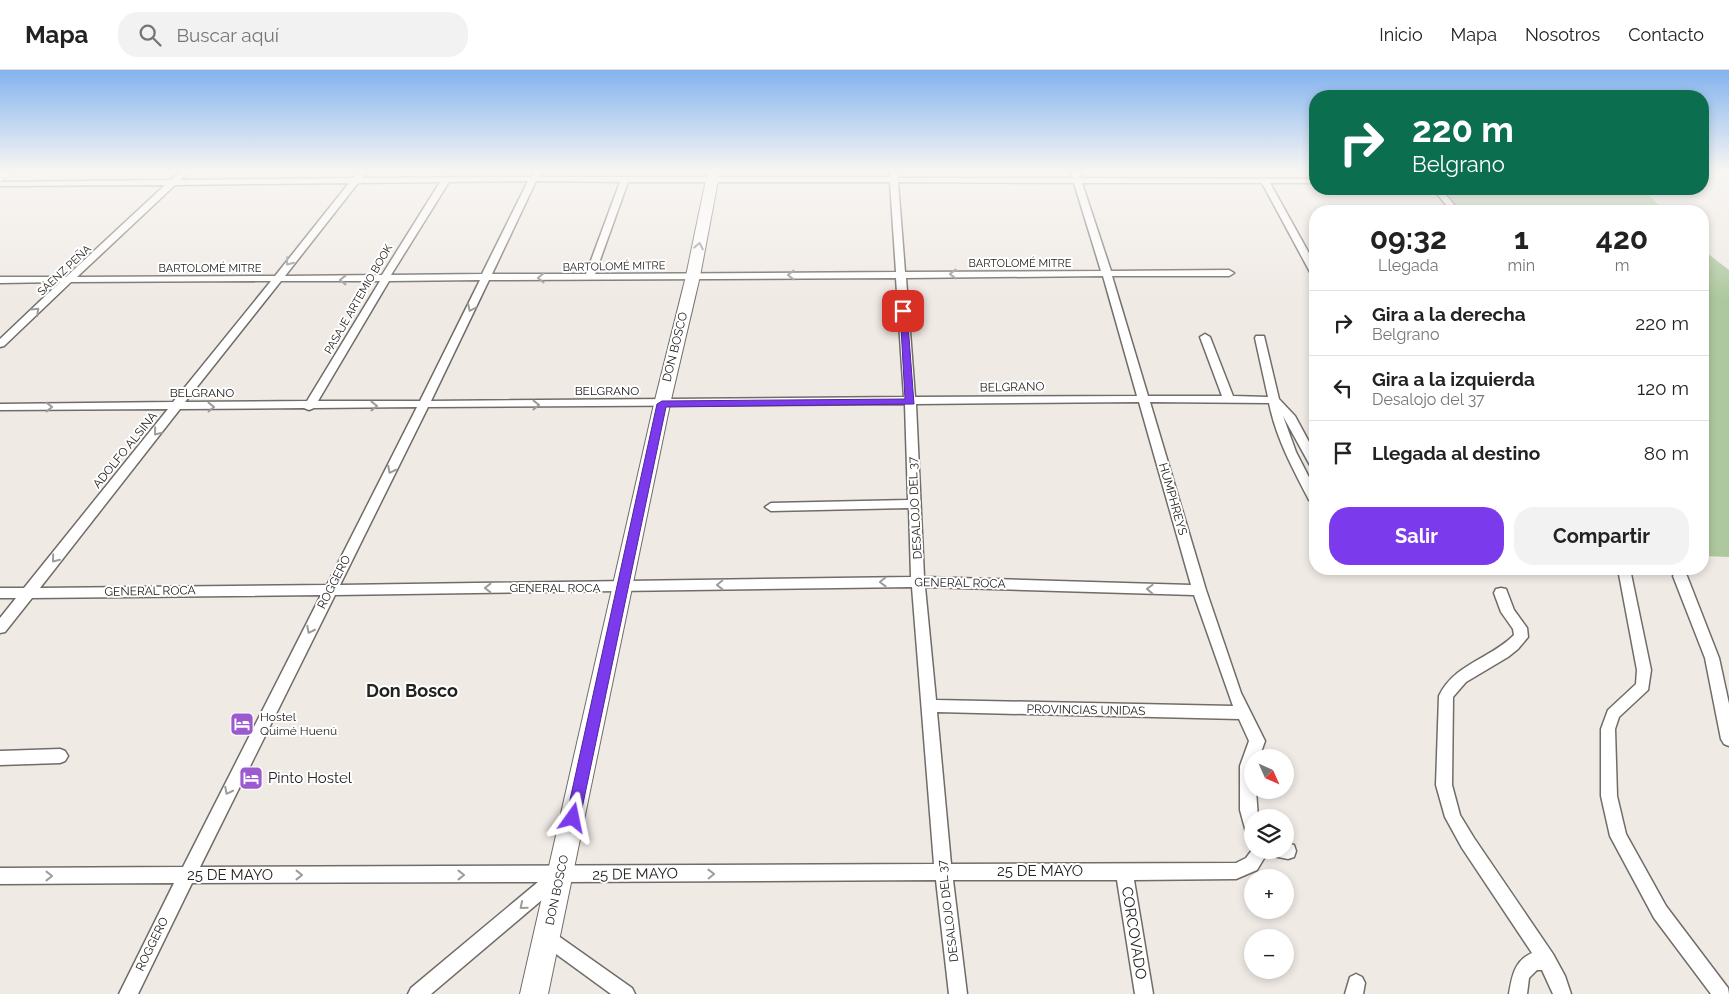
<!DOCTYPE html>
<html lang="es">
<meta charset="utf-8">
<style>
body{margin:0;font-family:Raleway,sans-serif;background:#f2f2f2;color:#222;height:100vh;display:flex;flex-direction:column;font-size:19px;white-space:nowrap}
*{box-sizing:border-box;margin:0}
p{font-size:16px;color:#767676}
.icon{flex:none;width:28px;height:28px;fill:none;stroke:currentColor;stroke-width:2;stroke-linecap:round;stroke-linejoin:round}
.map{position:relative;flex:1;overflow:hidden}
.details{position:absolute;left:1309px;top:135px;width:400px;height:370px;display:flex;flex-direction:column;background:#fff;border-radius:20px;box-shadow:0 2px 8px #0003}
.details>*{flex:none}
.hud{position:absolute;left:1309px;top:20px;width:400px;height:105px;border-radius:20px;box-shadow:0 2px 8px #0003;background:#0b6e4f;color:#fff;overflow:hidden}
.needle{width:32px;rotate:135deg}
.buttons{position:absolute;left:1244px;top:679px;display:grid;gap:10px}
.buttons a{display:grid;place-items:center;width:50px;height:50px;border-radius:50%;background:#fff;box-shadow:0 2px 8px #0003;font-size:25px}
.pin{position:absolute;display:grid;place-items:center;width:42px;height:42px;color:#fff;margin:-21px;border-radius:10px;box-shadow:0 2px 8px #0006}
.me{position:absolute;width:55px;margin:-28px;rotate:12deg;stroke-linejoin:round;filter:drop-shadow(0 0 4px #0008)}
.turn{display:flex;align-items:center;gap:18px;height:105px;padding:0 20px;font-size:22px}
.turn .icon{width:65px;height:65px;stroke-width:2.5}
.turn b{display:block;font-size:35px;line-height:42px}
.eta{display:flex;justify-content:space-evenly;align-items:center;height:85px;text-align:center}
.eta b{font-size:30px;font-weight:700;line-height:35px}
.button{display:flex;gap:10px;margin-top:auto;padding:10px 20px}
.button a{flex:1;height:58px;border-radius:20px;background:#7c3aed;color:#fff;font-size:20px;font-weight:700;line-height:58px;text-align:center}
.button a+a{background:#f2f2f2;color:#222}
ul{padding:0;list-style:none}
li{display:flex;align-items:center;gap:15px;height:65px;padding:0 20px;border-top:1px solid #e0e0e0}
li div{flex:1}
li b{display:block;font-size:19px}
li em{font-style:normal}
header{display:flex;align-items:center;gap:30px;box-sizing:border-box;height:70px;padding:0 25px;background:#fff;border-bottom:1px solid #e0e0e0}
header strong{font-size:24px}
nav{display:flex;gap:28px;margin-inline-start:auto;font-size:18px}
.search{width:350px;height:45px;background:#f2f2f2;display:flex;align-items:center;gap:12px;box-sizing:border-box;padding:0 18px;border-radius:20px;color:#767676;font-size:19px}
.map>svg:first-child{display:block}
</style>
<header>
<strong>Mapa</strong>
<div class="search"><svg class="icon" aria-label="search" viewBox="0 0 24 24"><circle cx="10" cy="10" r="6"/><path d="M15 15l6 6"/></svg>Buscar aquí</div>
<nav><a>Inicio</a><a>Mapa</a><a>Nosotros</a><a>Contacto</a></nav>
</header>
<div class="map">
<svg width="1729" height="924" viewBox="0 0 1729 924">
<rect width="100%" height="100%" fill="#f0eae5"/>
<g fill="#adc89e">
<path d="M1446,119H1638L1653,129L1664,141H1457Z"/>
<path d="M1703,180L1729,200V487L1703,486Z"/>
</g>
<g fill="none" stroke-linecap="round" stroke-linejoin="round">
<g stroke="#716c68" stroke-width="3">
<g id="street">
<path d="M182,100H190L180,110L353,108L360,100H368L362,108L531,107L534,100H542L539,107H890L889,100H897L898,108H1073L1070,100H1078L1081,108L1315,109V113H1270L1315,194V205L1310,202L1262,113H1082L1111,201L1229,200L1234,203L1229,206H1112L1148,326H1222L1200,267L1205,264L1210,267L1233,326L1268,327L1255,268L1256,266H1264L1279,329L1295,346L1315,383V398L1311,397L1283,346L1296,382L1315,419V434L1309,430C1293,399 1276,368 1269,333L1150,332L1206,520L1241,623L1265,671L1259,688H1252V720H1256L1258,748H1252V764L1246,762L1240,740V696L1249,671L1239,649L937,642L951,794L1236,793L1246,788L1252,780H1269L1257,800L1236,809L1134,810L1153,924H1135L1117,810H953L967,924H949L936,810L563,812L431,924H408L411,918L538,812L192,813L138,924H119L174,813L0,814V798L183,797L321,525L32,528L5,562L0,563V548L16,528H0V518H24L168,339L0,340V334L173,332L271,211L71,212L4,276L0,277V269L60,212L0,213V207H66L165,115L0,116V112L171,110ZM528,111L482,204L391,205L449,112ZM536,111L620,112L586,204H492ZM440,112L382,205L285,206L358,113ZM628,112H890L896,202L595,204ZM898,112L1074,113L1101,201L905,202ZM349,113L275,206L77,207L175,115ZM1103,206L1137,326L915,327L906,208ZM896,208L904,327L431,331L489,210ZM480,210L420,331H318L389,211ZM281,211H380L307,331L185,332ZM1139,332L1191,515L924,507L916,334ZM905,334L908,430L771,433L765,437L771,441L909,438L911,507L340,515L428,337ZM417,337L327,515L40,518L180,339L304,338L309,340L314,338ZM912,517L934,794L200,797L335,525ZM925,517L1194,525L1233,636L936,630Z"/>
<path d="M1433,119H1441L1459,141H1451Z"/>
<path d="M1618,499H1630L1651,600L1648,620L1619,647L1615,659L1617,726L1626,764L1666,836L1728,918L1729,924H1711L1654,848L1610,766L1601,726V659L1608,640L1636,614L1637,600Z"/>
<path d="M1680,501L1685,503L1687,506L1719,588L1729,634V676L1724,674L1721,669L1705,588L1673,506L1675,503Z"/>
<path d="M1501,518L1506,519L1514,540L1527,558L1528,567L1518,579L1508,587L1466,612L1453,627L1452,715L1460,745L1474,768L1553,884L1565,906L1571,924H1553L1542,900H1537L1529,908L1527,924H1509C1512,907 1514,891 1532,883L1462,778L1445,747L1436,715L1439,626C1454,594 1490,589 1514,565L1513,559L1501,542L1494,523L1496,519Z"/>
<path d="M60,679L65,681L68,686L65,691L60,693L0,695V681Z"/>
<path d="M1285,773L1294,775L1296,781L1294,787L1288,789L1273,786L1271,780H1285Z"/>
<path d="M547,858L632,918L635,924H611L541,873L538,867L541,861Z"/>
<path d="M1356,904L1362,907L1365,913L1363,924H1345L1350,907Z"/>
</g>
</g>
<g stroke="#716c68" stroke-width="2">
<g id="secondary">
<path d="M4,100H17L0,112V102Z"/>
<path d="M708,100H720L700,206L670,334L548,924H520L654,334L686,206Z"/>
</g>
</g>
<use href="#street" fill="#fff" fill-rule="evenodd"/>
<use href="#secondary" fill="#fff" fill-rule="evenodd"/>
</g>
<defs><path id="oneway-chevron" d="M-2-3.5L2.5 0L-2 3.5" fill="none" stroke-width="1.6" stroke-linecap="round" stroke-linejoin="round" transform="scale(1.25)"/></defs>
<g stroke="#9c9c9b">
<use href="#oneway-chevron" transform="translate(699 176) rotate(-79)"/>
<use href="#oneway-chevron" transform="translate(289 192) rotate(129)"/>
<use href="#oneway-chevron" transform="translate(953 204) rotate(180)"/>
<use href="#oneway-chevron" transform="translate(791 205) rotate(180)"/>
<use href="#oneway-chevron" transform="translate(541 208) rotate(179)"/>
<use href="#oneway-chevron" transform="translate(343 210) rotate(180)"/>
<use href="#oneway-chevron" transform="translate(471 238) rotate(116)"/>
<use href="#oneway-chevron" transform="translate(36 241) rotate(-43)"/>
<use href="#oneway-chevron" transform="translate(536 335)"/>
<use href="#oneway-chevron" transform="translate(374 336)"/>
<use href="#oneway-chevron" transform="translate(49 337)"/>
<use href="#oneway-chevron" transform="translate(211 337)"/>
<use href="#oneway-chevron" transform="translate(157 362) rotate(129)"/>
<use href="#oneway-chevron" transform="translate(391 400) rotate(117)"/>
<use href="#oneway-chevron" transform="translate(55 489) rotate(129)"/>
<use href="#oneway-chevron" transform="translate(883 512) rotate(179)"/>
<use href="#oneway-chevron" transform="translate(720 515) rotate(179)"/>
<use href="#oneway-chevron" transform="translate(488 518) rotate(180)"/>
<use href="#oneway-chevron" transform="translate(1150 519) rotate(-178)"/>
<use href="#oneway-chevron" transform="translate(310 560) rotate(117)"/>
<use href="#oneway-chevron" transform="translate(228 721) rotate(117)"/>
<use href="#oneway-chevron" transform="translate(711 804) rotate(-1)"/>
<use href="#oneway-chevron" transform="translate(299 805)"/>
<use href="#oneway-chevron" transform="translate(461 805)"/>
<use href="#oneway-chevron" transform="translate(49 806)"/>
<use href="#oneway-chevron" transform="translate(523 836) rotate(140)"/>
</g>
<linearGradient id="sky" x2="0" y2="1"><stop stop-color="#83b3ee"/><stop offset="0.44" stop-color="#f8f6f3"/><stop offset="1" stop-color="#f8f6f3" stop-opacity="0"/></linearGradient>
<rect width="1729" height="229" fill="url(#sky)"/>
<path fill="#7c3aed" stroke="#51269a" d="M900,239L907,241L914,334L666,337L580,748L578,752L573,754L568,752L566,748L657,334L662,331L905,329Z"/>
<defs>
<g id="hotel-square" transform="scale(1.25)"><rect x="-9" y="-9" width="18" height="18" rx="4" fill="#9c5acf" stroke="#fff"/><path d="M-6-4.5h1.5V1H6V5H4.5V3h-9V5H-6ZM-4 0a1.8 1.8 0 1 1 3.6 0ZM.5 0V-2.5h3Q6-2.5 6 0Z" fill="#fff"/></g>
</defs>
<g fill-rule="evenodd">
<use href="#hotel-square" x="242" y="654"/>
<use href="#hotel-square" x="251" y="708"/>
</g>
<g text-anchor="middle" stroke-width="4" stroke-linejoin="round" paint-order="stroke">
<g font-size="11" fill="#242220" stroke="#fff">
<text x="1020" y="197">BARTOLOMÉ MITRE</text>
<text transform="translate(614 196) rotate(-1)" y="4">BARTOLOMÉ MITRE</text>
<text x="210" y="202">BARTOLOMÉ MITRE</text>
<text transform="translate(64 200) rotate(-43)" y="4">SÁENZ PEÑA</text>
<text transform="translate(358 229) rotate(-60)" y="4">PASAJE ARTEMIO BOOK</text>
</g>
<g font-size="12" fill="#242220" stroke="#fff">
<text transform="translate(675 277) rotate(-76)" y="4">DON BOSCO</text>
<text transform="translate(1012 317) rotate(-1)" y="4">BELGRANO</text>
<text x="607" y="325">BELGRANO</text>
<text x="202" y="327">BELGRANO</text>
<text transform="translate(125 380) rotate(-51)" y="4">ADOLFO ALSINA</text>
<text transform="translate(1173 429) rotate(74)" y="4">HUMPHREYS</text>
<text transform="translate(915 438) rotate(-93)" y="4">DESALOJO DEL 37</text>
<text transform="translate(334 512) rotate(-63)" y="4">ROGGERO</text>
<text transform="translate(960 513) rotate(1)" y="4">GENERAL ROCA</text>
<text x="555" y="522">GENERAL ROCA</text>
<text transform="translate(150 521) rotate(-1)" y="4">GENERAL ROCA</text>
<text transform="translate(1086 640) rotate(1)" y="4">PROVINCIAS UNIDAS</text>
<text transform="translate(557 820) rotate(-78)" y="4">DON BOSCO</text>
<text transform="translate(948 841) rotate(-97)" y="4">DESALOJO DEL 37</text>
<text transform="translate(152 874) rotate(-64)" y="4">ROGGERO</text>
</g>
<g font-size="12" fill="#242220" stroke="#fff" text-anchor="start">
<text x="260" y="651">Hostel<tspan x="260" dy="14">Quimé Huenú</tspan></text>
</g>
<g font-size="15" fill="#242220" stroke="#fff" text-anchor="start">
<text x="268" y="713">Pinto Hostel</text>
</g>
<g font-size="15" fill="#242220" stroke="#fff">
<text x="1040" y="806">25 DE MAYO</text>
<text transform="translate(635 804) rotate(-1)" y="5">25 DE MAYO</text>
<text x="230" y="810">25 DE MAYO</text>
<text transform="translate(1134 863) rotate(81)" y="5">CORCOVADO</text>
</g>
<g font-size="18" font-weight="bold" fill="#242220" stroke="#fff">
<text x="412" y="627">Don Bosco</text>
</g>
</g>
</svg>
<div class="buttons">
<a><svg class="needle" viewBox="-14 -14 28 28"><path d="M0-13l5 13h-10z" fill="#e53935"/><path d="M0 13l5-13h-10z" fill="#767676"/></svg></a>
<a><svg class="icon" aria-label="layers" viewBox="0 0 24 24"><path d="M12 4l9 5-9 5-9-5zM3 14l9 5 9-5"/></svg></a>
<a>+</a>
<a>−</a>
</div>
<div class="pin" style="left:903px;top:241px;background:#d93025"><svg class="icon" aria-label="arrive" viewBox="0 0 24 24"><path d="M6 21V4h12l-3 4 3 4H6"/></svg></div>
<svg class="me" style="left:573px;top:748px" viewBox="-20 -20 40 40"><path d="M0-17L14 15 0 8-14 15z" fill="#7c3aed" stroke="#fff" stroke-width="4"/></svg>
<div class="hud">
<div class="turn"><svg class="icon" aria-label="right" viewBox="0 0 24 24"><path d="M7 20v-9h11M14 6l5 5-5 5"/></svg><div><b>220 m</b>Belgrano</div></div>
</div>
<section class="details">
<div class="eta">
<div><b>09:32</b><p>Llegada</p></div>
<div><b>1</b><p>min</p></div>
<div><b>420</b><p>m</p></div>
</div>
<ul>
<li><svg class="icon" aria-label="right" viewBox="0 0 24 24"><path d="M7 20v-9h11M14 6l5 5-5 5"/></svg><div><b>Gira a la derecha</b><p>Belgrano</p></div><em>220 m</em></li>
<li><svg class="icon" aria-label="left" viewBox="0 0 24 24"><path d="M17 20v-9H6M10 6l-5 5 5 5"/></svg><div><b>Gira a la izquierda</b><p>Desalojo del 37</p></div><em>120 m</em></li>
<li><svg class="icon" aria-label="arrive" viewBox="0 0 24 24"><path d="M6 21V4h12l-3 4 3 4H6"/></svg><div><b>Llegada al destino</b></div><em>80 m</em></li>
</ul>
<div class="button"><a>Salir</a><a>Compartir</a></div>
</section>
</div>
